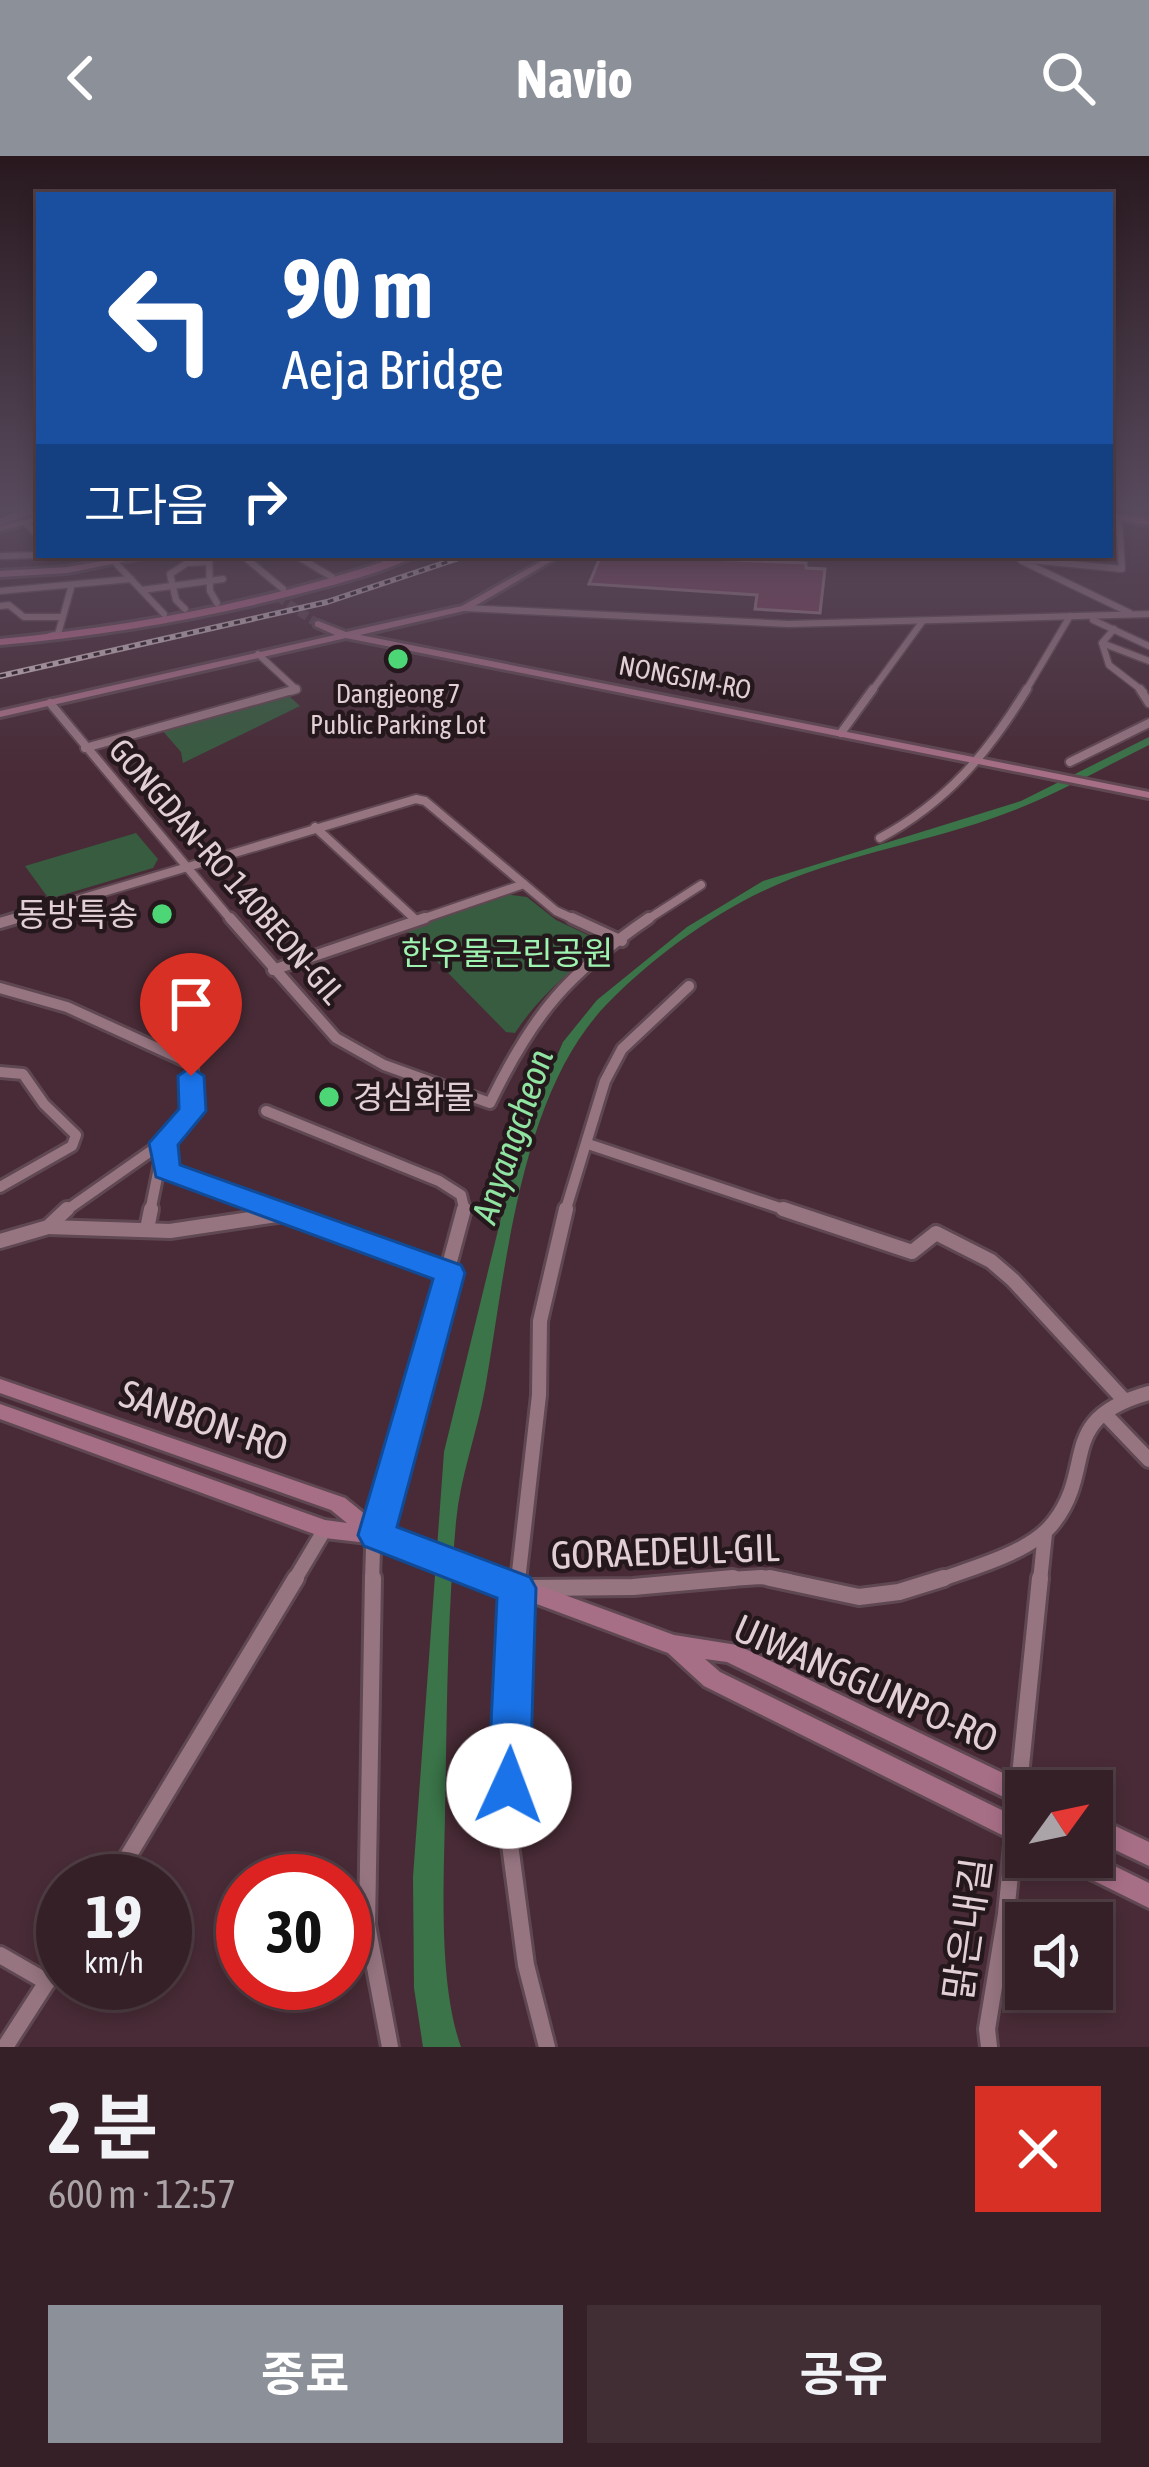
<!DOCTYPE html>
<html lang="ko">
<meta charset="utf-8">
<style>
body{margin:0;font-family:"Asap Condensed","Noto Sans KR",sans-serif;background:#412d34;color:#f1f3f6;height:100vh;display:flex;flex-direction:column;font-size:45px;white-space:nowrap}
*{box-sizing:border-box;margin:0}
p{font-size:39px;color:#aaa3a8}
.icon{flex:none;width:66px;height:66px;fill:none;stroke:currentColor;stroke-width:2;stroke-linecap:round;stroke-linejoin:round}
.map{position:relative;height:1891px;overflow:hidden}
.panel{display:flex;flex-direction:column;background:#362028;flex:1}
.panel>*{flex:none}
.banner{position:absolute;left:36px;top:36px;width:1077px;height:366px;border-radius:0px;box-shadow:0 6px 18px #0003,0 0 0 3px #503e45;background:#1a4fa0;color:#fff;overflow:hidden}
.needle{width:78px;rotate:57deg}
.fabs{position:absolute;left:1005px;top:1614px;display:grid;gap:24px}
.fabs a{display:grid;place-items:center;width:108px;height:108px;border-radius:0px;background:#362028;box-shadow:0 6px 18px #0003,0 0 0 3px #503e45;font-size:60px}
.speed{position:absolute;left:36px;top:1698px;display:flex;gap:24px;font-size:60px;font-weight:700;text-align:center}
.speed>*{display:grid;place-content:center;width:156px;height:156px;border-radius:50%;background:#362028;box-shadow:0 6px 18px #0003,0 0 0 3px #503e45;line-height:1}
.speed small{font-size:30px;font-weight:400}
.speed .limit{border:18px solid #d22;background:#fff;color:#111}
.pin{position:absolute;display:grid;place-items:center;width:102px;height:102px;color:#fff;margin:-123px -51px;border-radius:50% 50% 50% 0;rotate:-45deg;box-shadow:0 0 12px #0007}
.pin .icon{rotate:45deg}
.me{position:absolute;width:132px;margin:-66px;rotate:2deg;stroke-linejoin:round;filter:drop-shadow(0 0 9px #0008)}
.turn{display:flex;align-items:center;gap:42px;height:252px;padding:0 48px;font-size:54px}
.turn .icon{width:156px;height:156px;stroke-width:2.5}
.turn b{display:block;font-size:84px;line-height:102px}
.then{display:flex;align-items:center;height:114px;padding:0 48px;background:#0003;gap:24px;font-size:45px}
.round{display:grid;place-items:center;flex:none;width:126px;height:126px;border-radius:0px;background:#412d34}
.summary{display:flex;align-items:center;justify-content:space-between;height:204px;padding:0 48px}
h1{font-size:72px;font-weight:700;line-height:90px}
.button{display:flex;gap:24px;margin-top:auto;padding:24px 48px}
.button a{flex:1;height:138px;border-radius:0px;background:#8c9099;color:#fff;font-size:48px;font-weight:700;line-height:138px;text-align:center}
.button a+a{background:#412d34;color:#f1f3f6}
header{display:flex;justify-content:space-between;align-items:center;height:156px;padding:0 48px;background:#8c9099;color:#fff;font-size:54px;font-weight:700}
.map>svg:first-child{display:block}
</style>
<header><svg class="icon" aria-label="back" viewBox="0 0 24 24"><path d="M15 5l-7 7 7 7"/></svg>Navio<svg class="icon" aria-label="search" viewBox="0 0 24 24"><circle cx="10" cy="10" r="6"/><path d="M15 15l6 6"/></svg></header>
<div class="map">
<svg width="1149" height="1891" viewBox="0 0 1149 1891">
<rect width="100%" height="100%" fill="#482b36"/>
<g fill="#375c3f">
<path d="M289,540L300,550L183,607L181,596L162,574Z"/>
<path d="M136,677L158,703L153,712L49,743L25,710Z"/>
<path d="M505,738L527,741L556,764L605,787C571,814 539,840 515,877L506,876L406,774Z"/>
</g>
<path fill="#3a7448" d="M1149,581V589C1108,609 1068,632 1027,649C951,681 869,693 793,722C724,749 658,796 606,849C519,940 506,1114 485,1233C477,1277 460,1321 456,1366C447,1463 447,1560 445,1657C444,1725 438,1827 461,1891H423L414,1832L413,1721L444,1296L519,988L563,886L597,844L687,771L763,725L1021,645Z"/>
<path fill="#7c3d57" stroke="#9a7985" stroke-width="3" d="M601,399L806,407V412L825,413L820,457L755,453L757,439L589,428Z"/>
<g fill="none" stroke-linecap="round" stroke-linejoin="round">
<path stroke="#5f444e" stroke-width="9" stroke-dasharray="9 4.5" stroke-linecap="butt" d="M296,437L280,442L318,468"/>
<g stroke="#604852" stroke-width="9">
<g id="street-far4">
<path d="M0,366L34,354"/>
<path d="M27,368L39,381"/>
<path d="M108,399L164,458"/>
<path d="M242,399L283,433"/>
<path d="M295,399L332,421"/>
<path d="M372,399L387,404"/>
<path d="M2,400L39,399"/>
<path d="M209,402L210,435L217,447"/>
<path d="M1020,403L1122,413L1119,364"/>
<path d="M1022,405L1130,457"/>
<path d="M142,434L223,423"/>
<path d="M0,435L131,423"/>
<path d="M0,450L9,449L24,461H60"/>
<path d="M465,452L789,468L1149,458"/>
<path d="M185,453L176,444L170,418L187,407L209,406"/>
<path d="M1093,464L1149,490"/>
<path d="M1114,473L1102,487L1109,509L1144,536"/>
<path d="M50,480L58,478L71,432"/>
<path d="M1102,487L1149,505"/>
<path d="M258,498L297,534L290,536"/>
<path d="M871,536L922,466"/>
<path d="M1025,536L1070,460"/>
</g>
</g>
<g stroke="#604852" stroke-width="12">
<g id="street-far3">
<path d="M1140,533L1149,547"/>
<path d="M50,547L232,765"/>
<path d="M841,577L873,533"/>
<path d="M85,592L296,533"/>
<path d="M1070,606L1149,567"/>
<path d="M315,671L417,765"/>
<path d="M880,682C947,646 988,597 1027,533"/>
<path d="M6,765L416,643L425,645L556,755L578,765"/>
<path d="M416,765L524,728"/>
<path d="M645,765L701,729"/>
</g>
</g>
<g stroke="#604852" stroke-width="16">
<g id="street-far2">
<path d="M230,762L336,882L384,909L490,947C533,858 567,818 649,762"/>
<path d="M572,762L622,785"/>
<path d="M0,767L17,762"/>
<path d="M273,814L425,762"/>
<path d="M0,832L67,851L192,908L193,955L168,983L64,1056"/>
<path d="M0,916L23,918L44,948L76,979L72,990L0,1031"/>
<path d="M266,955L439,1025L461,1039L465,1056"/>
<path d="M588,988L792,1056"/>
<path d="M166,1014L281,1056"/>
<path d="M150,1056L164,987"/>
<path d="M565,1056L605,925L622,893L689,830"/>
</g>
</g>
<g stroke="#604852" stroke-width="20">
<g id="street-far1">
<path d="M273,1053L450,1117"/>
<path d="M783,1053L912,1096L936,1077L991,1105L1013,1124L1124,1244"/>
<path d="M48,1071L170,1075L283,1058"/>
<path d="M147,1073L151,1053"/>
<path d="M0,1085L48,1071L67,1053"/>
<path d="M1105,1258L1149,1304"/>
<path d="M294,1425L325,1373"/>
<path d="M372,1425L373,1393L464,1053"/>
<path d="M518,1425L539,1239L540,1165L566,1053"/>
<path d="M699,1425L761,1421L789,1425"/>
<path d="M936,1425C971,1412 1031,1397 1054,1366C1097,1310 1055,1263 1149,1237"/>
<path d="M1040,1425L1045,1377"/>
</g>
</g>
<g stroke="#604852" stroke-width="22">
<g id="street">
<path d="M373,1422L367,1769L390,1891"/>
<path d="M518,1422L507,1666L526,1809L547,1891"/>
<path d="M770,1422L859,1441L899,1436L944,1422"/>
<path d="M532,1432L633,1431L733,1422"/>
<path d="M113,1725L296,1422"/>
<path d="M0,1799L47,1826"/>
<path d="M5,1891L63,1801"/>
<path d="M989,1891L987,1873L1006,1758L1040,1422"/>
</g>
</g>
<g stroke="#604852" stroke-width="6">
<g id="secondary">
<path d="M39,360V365L0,375V370Z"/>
<path d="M138,399H157L67,417L0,421V415L67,411Z"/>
<path d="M552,399H562L468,454L360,479L1149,636V642L346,482L0,561V555L335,479L315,470V466L318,465L346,476L462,450Z"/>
<path d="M0,1223L345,1342L382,1372L674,1479L737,1489L1034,1632L1036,1635H1026V1652L727,1506L705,1503L720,1516L1026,1666V1691L704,1530L668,1497L376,1388L325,1382L0,1263V1248L325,1364L347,1367L331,1354L0,1237Z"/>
<path d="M1092,1659L1149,1686V1710L1092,1683Z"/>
<path d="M1092,1699L1149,1727V1752L1062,1709L1058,1701Z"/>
</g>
</g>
<g stroke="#604852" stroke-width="6">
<g id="primary">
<path d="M1110,357L1149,363V369L1110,363Z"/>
<path d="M403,399H417C383,417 340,427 302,437C203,463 102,480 0,489V483C138,470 272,444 403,399Z"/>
</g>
</g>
<use href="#street-far4" stroke="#967581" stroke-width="6"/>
<use href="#street-far3" stroke="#967581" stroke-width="8"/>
<use href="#street-far2" stroke="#967581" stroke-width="10"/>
<use href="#street-far1" stroke="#967581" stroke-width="14"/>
<use href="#street" stroke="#967581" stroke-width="16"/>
<use href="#secondary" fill="#a76f86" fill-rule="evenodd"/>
<use href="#primary" fill="#b8698a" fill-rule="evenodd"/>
<g stroke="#cfbbc2" stroke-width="6">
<path id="rail" d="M0,520L327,446L468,399"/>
</g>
<use href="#rail" stroke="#25181d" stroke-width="3" stroke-dasharray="6" stroke-linecap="butt"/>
</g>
<linearGradient id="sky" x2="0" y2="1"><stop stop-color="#28181e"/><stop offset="0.57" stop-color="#584a5d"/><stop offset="1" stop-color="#584a5d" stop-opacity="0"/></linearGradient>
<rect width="1149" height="618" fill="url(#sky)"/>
<path fill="#1a73e8" stroke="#114b97" stroke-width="3" d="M191,911L204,920L206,955L178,989L180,1009L461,1109L465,1117L397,1371L530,1421L536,1432L530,1630L524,1645L509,1651L494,1645L488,1630L497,1442L364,1390L358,1379L433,1123L156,1021L149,987L179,953L178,920Z"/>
<g fill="#4dd676" stroke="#25181d" stroke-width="4.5">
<circle cx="398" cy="503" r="12"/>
<circle cx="162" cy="758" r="12"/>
<circle cx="329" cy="941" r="12"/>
</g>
<g text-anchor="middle" stroke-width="9" stroke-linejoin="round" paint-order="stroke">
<g font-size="27" fill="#e2cfd6" stroke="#25181d">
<text transform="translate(685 522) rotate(11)" y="9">NONGSIM-RO</text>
</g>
<g font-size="27" fill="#e2cfd6" stroke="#25181d">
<text x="398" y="547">Dangjeong 7<tspan x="398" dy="31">Public Parking Lot</tspan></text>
</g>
<g font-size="33" fill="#e2cfd6" stroke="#25181d">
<text transform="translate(227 715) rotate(49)" y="12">GONGDAN-RO 140BEON-GIL</text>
</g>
<g font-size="33" fill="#e2cfd6" stroke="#25181d" text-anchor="end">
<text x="138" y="770">동방특송</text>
<text x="353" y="953" text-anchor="start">경심화물</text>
</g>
<g font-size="33" fill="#9ff3b0" stroke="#25181d">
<text x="507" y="809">한우물근린공원</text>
</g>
<g font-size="36" font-style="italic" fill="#90e3a1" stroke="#25181d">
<text transform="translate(512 980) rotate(-71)" y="13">Anyangcheon</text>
</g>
<g font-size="39" fill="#e2cfd6" stroke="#25181d">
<text transform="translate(204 1264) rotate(19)" y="14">SANBON-RO</text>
<text transform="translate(665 1395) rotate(-2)" y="14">GORAEDEUL-GIL</text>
<text transform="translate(866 1527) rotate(24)" y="14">UIWANGGUNPO-RO</text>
<text transform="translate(967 1773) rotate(-82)" y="14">맑은내길</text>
</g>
</g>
</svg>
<div class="fabs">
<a><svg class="needle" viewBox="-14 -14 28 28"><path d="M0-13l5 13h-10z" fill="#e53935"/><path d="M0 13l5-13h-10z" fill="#aaa3a8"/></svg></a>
<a><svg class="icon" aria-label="sound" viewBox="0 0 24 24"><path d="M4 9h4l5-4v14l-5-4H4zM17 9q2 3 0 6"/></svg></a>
</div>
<div class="speed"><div>19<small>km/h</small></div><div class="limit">30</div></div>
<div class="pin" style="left:191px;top:920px;background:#d93025"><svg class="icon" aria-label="arrive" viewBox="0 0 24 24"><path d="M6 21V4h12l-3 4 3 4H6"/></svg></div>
<svg class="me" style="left:509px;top:1630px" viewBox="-20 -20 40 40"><circle r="19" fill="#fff"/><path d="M0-13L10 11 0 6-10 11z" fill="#1a73e8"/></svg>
<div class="banner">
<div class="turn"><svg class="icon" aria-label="left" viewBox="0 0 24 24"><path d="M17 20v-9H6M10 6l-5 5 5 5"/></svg><div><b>90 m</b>Aeja Bridge</div></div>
<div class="then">그다음<svg class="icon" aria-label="right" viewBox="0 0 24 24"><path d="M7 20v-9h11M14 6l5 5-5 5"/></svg></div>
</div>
</div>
<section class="panel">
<div class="summary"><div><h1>2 분</h1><p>600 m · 12:57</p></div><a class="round" style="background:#d93025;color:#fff"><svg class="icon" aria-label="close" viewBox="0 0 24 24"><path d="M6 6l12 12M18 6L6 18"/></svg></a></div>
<div class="button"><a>종료</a><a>공유</a></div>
</section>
